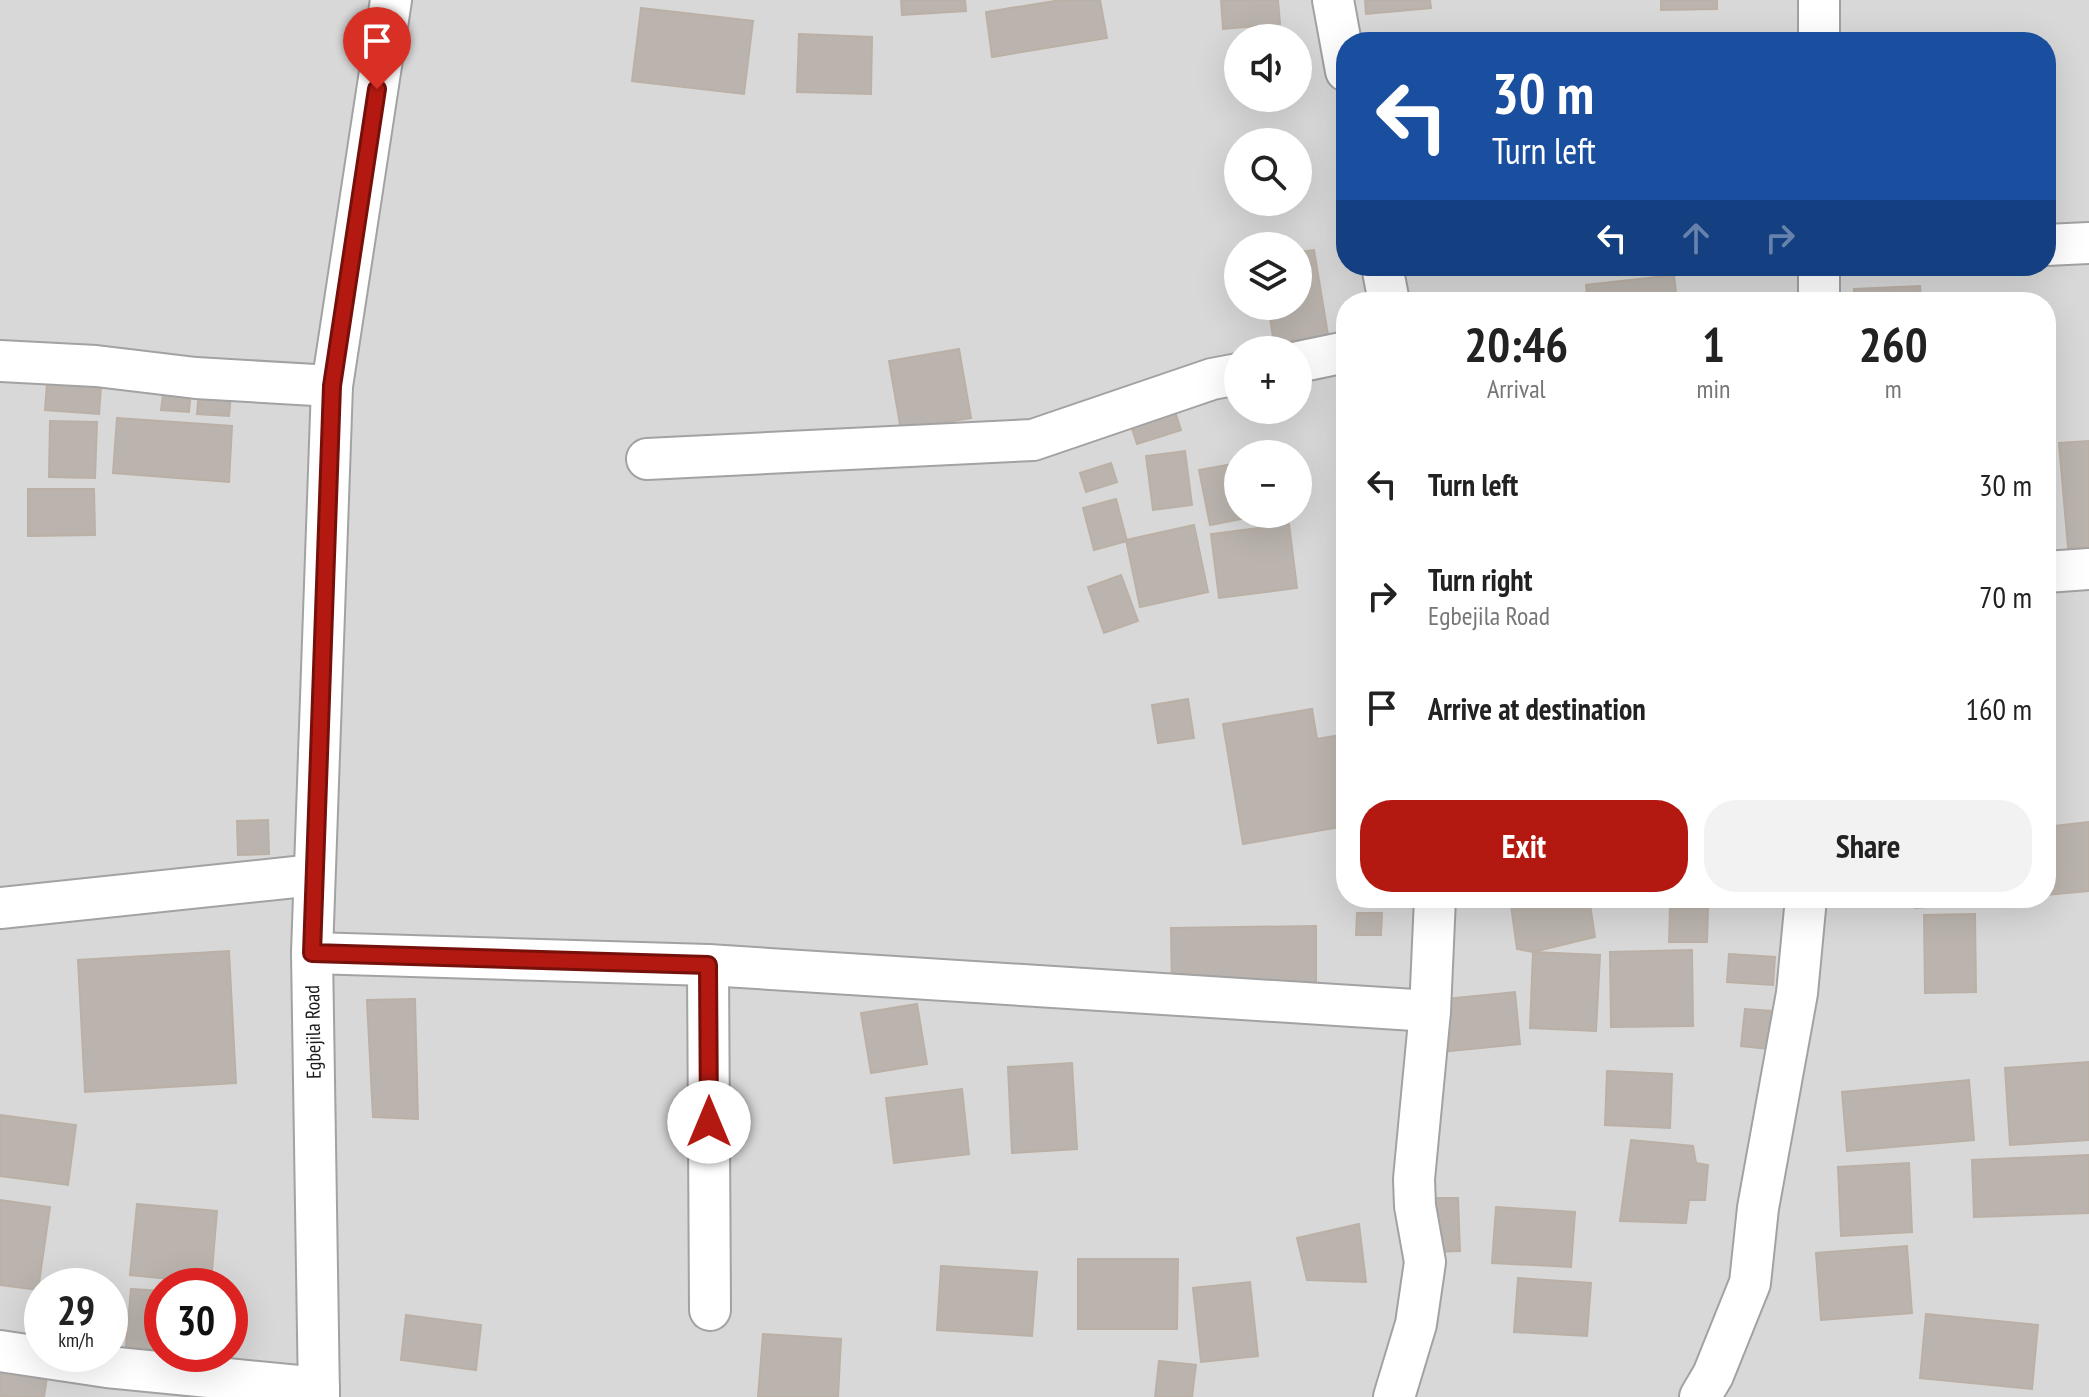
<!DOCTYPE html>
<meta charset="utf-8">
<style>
body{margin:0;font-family:"PT Sans Narrow",sans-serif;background:#f2f2f2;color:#222;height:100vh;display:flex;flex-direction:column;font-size:30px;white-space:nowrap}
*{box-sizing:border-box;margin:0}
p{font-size:26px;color:#767676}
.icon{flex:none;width:44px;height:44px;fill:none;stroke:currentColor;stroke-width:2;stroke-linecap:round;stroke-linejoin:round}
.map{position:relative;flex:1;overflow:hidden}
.details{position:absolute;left:1336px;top:292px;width:720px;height:616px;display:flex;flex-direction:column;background:#fff;border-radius:32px;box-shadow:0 8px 32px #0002}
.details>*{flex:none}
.top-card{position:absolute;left:1336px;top:32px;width:720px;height:244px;border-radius:32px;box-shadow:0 8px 32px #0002;background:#1a4fa0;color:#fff;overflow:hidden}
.fabs{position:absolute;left:1224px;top:24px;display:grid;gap:16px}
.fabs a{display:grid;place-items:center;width:88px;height:88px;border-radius:50%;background:#fff;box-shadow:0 8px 32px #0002;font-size:40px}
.speed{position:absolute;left:24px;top:1268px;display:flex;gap:16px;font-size:40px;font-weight:700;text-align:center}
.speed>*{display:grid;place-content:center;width:104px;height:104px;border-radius:50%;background:#fff;box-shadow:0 8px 32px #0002;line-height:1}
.speed small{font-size:20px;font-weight:400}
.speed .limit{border:12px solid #d22;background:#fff;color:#111}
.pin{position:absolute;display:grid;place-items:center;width:68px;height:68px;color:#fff;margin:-82px -34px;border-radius:50% 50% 50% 0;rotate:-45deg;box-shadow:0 0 8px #0007}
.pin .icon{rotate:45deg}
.me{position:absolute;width:88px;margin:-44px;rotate:0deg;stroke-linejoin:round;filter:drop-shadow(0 0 6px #0008)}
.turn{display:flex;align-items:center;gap:28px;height:168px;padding:0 24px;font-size:36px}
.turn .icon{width:104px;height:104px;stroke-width:2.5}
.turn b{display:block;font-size:56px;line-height:68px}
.lanes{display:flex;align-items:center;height:76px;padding:0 24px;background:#0003;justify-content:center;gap:40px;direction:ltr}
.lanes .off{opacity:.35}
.eta{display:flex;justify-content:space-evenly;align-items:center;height:136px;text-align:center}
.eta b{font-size:48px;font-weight:700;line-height:56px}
.cta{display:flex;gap:16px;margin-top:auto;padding:16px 24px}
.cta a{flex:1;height:92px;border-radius:32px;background:#b41911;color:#fff;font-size:32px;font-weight:700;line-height:92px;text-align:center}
.cta a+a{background:#f2f2f2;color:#222}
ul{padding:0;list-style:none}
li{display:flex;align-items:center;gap:24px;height:112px;padding:0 24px}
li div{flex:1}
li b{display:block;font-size:30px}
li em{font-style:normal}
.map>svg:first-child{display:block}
</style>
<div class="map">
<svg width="2089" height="1397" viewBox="0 0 2089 1397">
<rect width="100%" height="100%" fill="#ebe8e1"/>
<path fill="#d9d8d8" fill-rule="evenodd" d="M0,0H2089V1397H0ZM1238,38H1298V98H1238ZM1346,42H2046V266H1346ZM1238,142H1298V202H1238ZM1238,246H1298V306H1238ZM1346,302H2046V898H1346ZM1238,350H1298V410H1238ZM1238,454H1298V514H1238ZM42,1286H110V1354H42ZM162,1286H230V1354H162Z"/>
<g fill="#bbb4ae" stroke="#bbb0a5" stroke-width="2">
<path d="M901,0H965L966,11L902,15Z"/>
<path d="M1061,0H1100L1107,38L992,57L986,12Z"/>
<path d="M1221,0H1278L1280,24L1223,29Z"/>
<path d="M1365,0H1430L1431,8L1366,14Z"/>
<path d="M1661,0H1717V9L1661,10Z"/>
<path d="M641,8L753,21L744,94L632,81Z"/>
<path d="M799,34L872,37L871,94L797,92Z"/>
<path d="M1244,98H1276L1245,104Z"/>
<path d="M1314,250L1328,335L1274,343L1268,306H1298V252Z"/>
<path d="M1674,275L1677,302H1588L1586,285Z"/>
<path d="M1920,286L1921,302H1854V289Z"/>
<path d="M959,349L971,418L901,430L889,361Z"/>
<path d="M47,383L101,386L99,414L45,410Z"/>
<path d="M164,387L191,390L189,412L161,410Z"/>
<path d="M199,391L231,394L229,416L197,414Z"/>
<path d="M1172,402L1181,430L1137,444L1128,416Z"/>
<path d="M117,418L232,426L229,482L113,473Z"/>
<path d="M50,421L97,422L95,478L49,477Z"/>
<path d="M2089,441V547L2068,548L2059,443Z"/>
<path d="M1185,451L1192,505L1153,510L1146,456Z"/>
<path d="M1111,463L1117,482L1086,492L1080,473Z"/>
<path d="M1238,463V514H1267L1210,525L1199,470Z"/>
<path d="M28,489H94L95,535L28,536Z"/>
<path d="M1116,499L1127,541L1094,550L1083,508Z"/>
<path d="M1289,524L1297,588L1219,598L1211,534Z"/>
<path d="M1194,525L1208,592L1140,607L1126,540Z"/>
<path d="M1121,575L1138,621L1104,633L1088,587Z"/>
<path d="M1188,699L1194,738L1158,743L1152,705Z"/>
<path d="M1312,709L1317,739L1346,734V826L1243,844L1223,724Z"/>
<path d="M268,820L269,854L238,855L237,821Z"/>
<path d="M2089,822V891L2046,895V827Z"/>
<path d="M1510,898H1589L1595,937L1533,952L1517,949Z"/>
<path d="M1610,898H1675V901L1611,907Z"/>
<path d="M1914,898H1985V902L1915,908Z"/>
<path d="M1670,908H1708L1707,942H1669Z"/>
<path d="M1357,913H1382L1381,935H1356Z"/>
<path d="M1975,914L1976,992L1925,993L1924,915Z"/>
<path d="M1316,926V989L1172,991L1171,928Z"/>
<path d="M1692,950L1693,1026L1611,1027L1610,952Z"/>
<path d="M229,951L236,1083L85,1092L78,960Z"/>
<path d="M1533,952L1600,955L1596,1031L1530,1028Z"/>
<path d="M1729,954L1775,957L1773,985L1727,982Z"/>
<path d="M1515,992L1520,1044L1441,1052L1436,1000Z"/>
<path d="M415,999L418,1119L373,1117L367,1000Z"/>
<path d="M917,1004L927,1064L871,1073L861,1013Z"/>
<path d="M1745,1009L1772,1011L1768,1049L1741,1046Z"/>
<path d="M2089,1062V1140L2010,1145L2005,1068Z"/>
<path d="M1072,1063L1077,1149L1012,1153L1008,1067Z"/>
<path d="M1607,1071L1672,1074L1670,1128L1605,1125Z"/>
<path d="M1969,1080L1974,1140L1847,1151L1842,1092Z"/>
<path d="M962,1089L969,1154L894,1163L886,1098Z"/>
<path d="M0,1115L76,1125L68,1185L0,1176Z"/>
<path d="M1631,1140L1693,1146L1696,1163L1708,1165L1705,1200H1689L1686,1223L1620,1221Z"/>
<path d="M2089,1155V1213L1974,1217L1972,1160Z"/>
<path d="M1909,1163L1912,1232L1841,1236L1838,1167Z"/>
<path d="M1432,1198H1458L1460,1251L1432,1252Z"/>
<path d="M0,1200L50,1207L38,1290L0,1285Z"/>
<path d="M137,1204L217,1211L211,1283L130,1275Z"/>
<path d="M1496,1207L1575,1212L1571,1267L1492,1263Z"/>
<path d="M1359,1224L1366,1282L1307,1280L1297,1238Z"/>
<path d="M1907,1246L1912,1313L1821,1320L1816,1253Z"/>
<path d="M1078,1259H1178L1177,1329H1078Z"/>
<path d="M941,1266L1037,1272L1032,1336L937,1330Z"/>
<path d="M1518,1278L1591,1283L1587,1336L1514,1332Z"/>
<path d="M1250,1282L1258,1356L1201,1362L1193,1288Z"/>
<path d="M131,1289L162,1291V1354H199L198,1363L125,1356Z"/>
<path d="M1926,1314L2038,1325L2032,1389L1920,1378Z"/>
<path d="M406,1315L481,1325L476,1370L401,1360Z"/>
<path d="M763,1334L841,1339L838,1397H758Z"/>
<path d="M1159,1361L1196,1365L1192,1397H1155Z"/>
<path d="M0,1370L47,1377L44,1397H0Z"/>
</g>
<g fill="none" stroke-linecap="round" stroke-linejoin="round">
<g stroke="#a2a2a2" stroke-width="44">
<g id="minor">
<path d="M1333,0L1346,71"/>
<path d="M1819,42V0"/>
<path d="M2046,245L2089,243"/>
<path d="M1382,266L1389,302"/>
<path d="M1819,302V266"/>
<path d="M0,361L96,366L196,378L332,386"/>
<path d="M1298,362L1346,352"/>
<path d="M647,459L1033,440L1212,379L1238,374"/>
<path d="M2046,572L2089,569"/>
<path d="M0,908L314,875"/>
<path d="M312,953L708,965L1430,1011"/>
<path d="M708,965L710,1310"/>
<path d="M0,1351L107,1367L319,1388"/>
<path d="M319,1397L312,953L332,386L391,0"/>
<path d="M1394,1397L1416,1324L1425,1262L1415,1206L1414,1179L1430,1011L1435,898"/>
<path d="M1700,1397L1713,1375L1750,1283L1758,1208L1797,993L1806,898"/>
</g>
</g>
<use href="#minor" stroke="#fff" stroke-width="40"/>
</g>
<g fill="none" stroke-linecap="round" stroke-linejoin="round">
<g stroke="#75100b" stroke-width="20">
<path id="route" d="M377,89L332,386L312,953L708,965L709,1122"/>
</g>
<use href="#route" stroke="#b41911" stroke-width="14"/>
</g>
<g text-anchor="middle" stroke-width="6" stroke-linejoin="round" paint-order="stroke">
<g font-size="20" fill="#1b1b1b" stroke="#fff">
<text transform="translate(313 1032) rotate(-91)" y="7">Egbejila Road</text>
</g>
</g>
</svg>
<div class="fabs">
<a><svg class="icon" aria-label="sound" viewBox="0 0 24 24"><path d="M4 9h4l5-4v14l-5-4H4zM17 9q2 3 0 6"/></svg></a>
<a><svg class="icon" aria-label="search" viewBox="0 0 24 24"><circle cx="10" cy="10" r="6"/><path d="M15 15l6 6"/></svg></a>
<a><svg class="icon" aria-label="layers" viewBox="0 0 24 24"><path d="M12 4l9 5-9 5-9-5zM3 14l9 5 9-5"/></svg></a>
<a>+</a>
<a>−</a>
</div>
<div class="speed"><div>29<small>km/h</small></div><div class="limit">30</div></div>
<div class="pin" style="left:377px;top:89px;background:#d93025"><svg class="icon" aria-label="arrive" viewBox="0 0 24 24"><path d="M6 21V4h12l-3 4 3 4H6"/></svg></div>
<svg class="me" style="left:709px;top:1122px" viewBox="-20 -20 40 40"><circle r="19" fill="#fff"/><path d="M0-13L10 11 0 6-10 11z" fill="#b41911"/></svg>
<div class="top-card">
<div class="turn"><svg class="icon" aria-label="left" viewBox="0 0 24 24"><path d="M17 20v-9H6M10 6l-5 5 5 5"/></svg><div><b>30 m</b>Turn left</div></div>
<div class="lanes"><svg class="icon" aria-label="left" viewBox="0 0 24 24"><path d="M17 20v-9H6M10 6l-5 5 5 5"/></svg><svg class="icon off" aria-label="ahead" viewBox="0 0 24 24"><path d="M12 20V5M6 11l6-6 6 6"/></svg><svg class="icon off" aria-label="right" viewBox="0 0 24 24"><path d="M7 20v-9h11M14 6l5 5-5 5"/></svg></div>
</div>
<section class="details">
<div class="eta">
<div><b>20:46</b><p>Arrival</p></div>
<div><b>1</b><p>min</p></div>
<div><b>260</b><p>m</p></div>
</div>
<ul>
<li><svg class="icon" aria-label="left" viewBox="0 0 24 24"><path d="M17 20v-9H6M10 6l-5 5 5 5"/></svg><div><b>Turn left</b></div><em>30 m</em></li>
<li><svg class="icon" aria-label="right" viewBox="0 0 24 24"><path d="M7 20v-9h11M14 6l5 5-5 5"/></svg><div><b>Turn right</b><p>Egbejila Road</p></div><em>70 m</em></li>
<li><svg class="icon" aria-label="arrive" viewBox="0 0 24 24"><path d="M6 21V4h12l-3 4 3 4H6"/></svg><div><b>Arrive at destination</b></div><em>160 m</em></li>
</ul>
<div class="cta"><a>Exit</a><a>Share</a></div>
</section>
</div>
